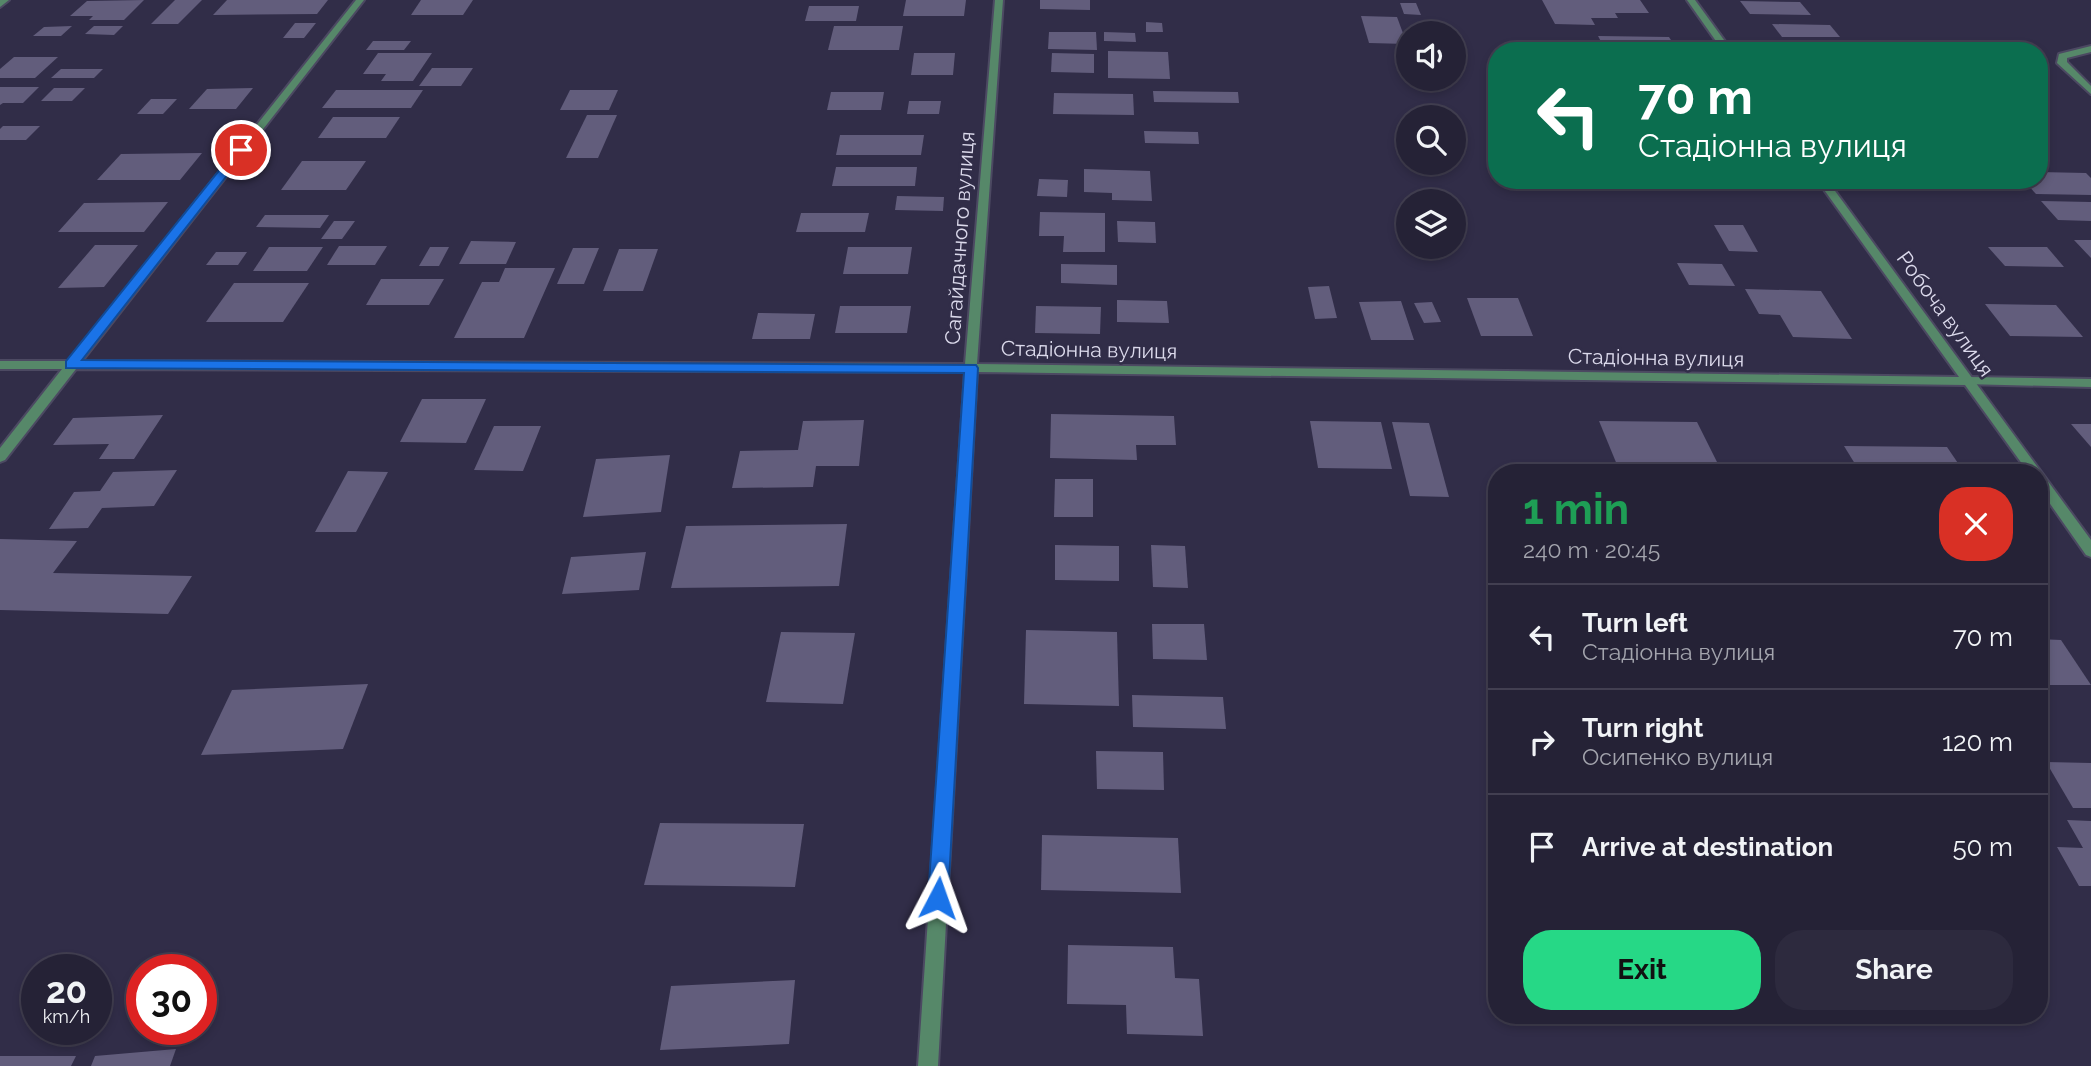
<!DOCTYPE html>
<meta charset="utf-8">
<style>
body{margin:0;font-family:Raleway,sans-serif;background:#2d2a3e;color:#f1f3f6;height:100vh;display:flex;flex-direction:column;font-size:26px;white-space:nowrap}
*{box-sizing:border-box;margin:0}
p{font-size:23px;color:#a3a4ad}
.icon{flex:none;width:38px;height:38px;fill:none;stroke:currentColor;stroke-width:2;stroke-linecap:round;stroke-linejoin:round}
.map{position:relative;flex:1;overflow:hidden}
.sheet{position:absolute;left:1488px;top:464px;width:560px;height:560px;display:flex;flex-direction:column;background:#252236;border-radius:28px;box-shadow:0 4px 10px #0003,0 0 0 2px #423f51}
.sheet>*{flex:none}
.hud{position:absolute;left:1488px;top:42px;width:560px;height:147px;border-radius:28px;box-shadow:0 4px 10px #0003,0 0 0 2px #423f51;background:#0b6e4f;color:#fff;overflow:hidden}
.tools{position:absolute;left:1396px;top:21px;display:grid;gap:14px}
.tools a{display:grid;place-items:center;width:70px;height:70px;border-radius:50%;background:#252236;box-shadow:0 4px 10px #0003,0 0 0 2px #423f51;font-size:35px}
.speed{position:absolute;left:21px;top:954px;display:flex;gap:14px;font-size:35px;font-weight:700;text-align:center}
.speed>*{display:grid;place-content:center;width:91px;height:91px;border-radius:50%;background:#252236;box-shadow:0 4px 10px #0003,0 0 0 2px #423f51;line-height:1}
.speed small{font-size:18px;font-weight:400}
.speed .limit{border:10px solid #d22;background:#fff;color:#111}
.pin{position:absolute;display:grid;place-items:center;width:60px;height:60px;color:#fff;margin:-30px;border:4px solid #fff;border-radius:50%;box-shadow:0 2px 7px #0007}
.me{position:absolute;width:77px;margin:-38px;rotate:4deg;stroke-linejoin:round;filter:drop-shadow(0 0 5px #0008)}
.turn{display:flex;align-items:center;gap:24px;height:147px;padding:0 35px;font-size:32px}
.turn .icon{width:91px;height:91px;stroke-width:2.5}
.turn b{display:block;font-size:49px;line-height:60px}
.round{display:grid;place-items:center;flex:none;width:74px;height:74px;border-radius:28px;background:#2d2a3e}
.summary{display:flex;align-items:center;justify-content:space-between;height:119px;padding:0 35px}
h1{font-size:42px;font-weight:700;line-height:52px;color:#1e9e55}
.cta{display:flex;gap:14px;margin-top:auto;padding:14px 35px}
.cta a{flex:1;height:80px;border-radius:28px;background:#26d886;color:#111;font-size:28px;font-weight:700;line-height:80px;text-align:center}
.cta a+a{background:#2d2a3e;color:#f1f3f6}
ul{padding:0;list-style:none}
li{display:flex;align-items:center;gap:21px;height:105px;padding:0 35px;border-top:2px solid #423f51}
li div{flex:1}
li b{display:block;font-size:26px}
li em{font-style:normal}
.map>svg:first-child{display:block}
</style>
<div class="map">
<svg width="2091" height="1066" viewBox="0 0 2091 1066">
<rect width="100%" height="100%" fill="#312d48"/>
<g fill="#625d7c">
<path d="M144,0L124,20H89L93,16H70L87,1Z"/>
<path d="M175,0H202L178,24H151Z"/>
<path d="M227,0H328L317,14L213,15Z"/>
<path d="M421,0H473L463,15H411Z"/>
<path d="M906,0H966L964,16H903Z"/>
<path d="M1040,0H1090V10L1040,9Z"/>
<path d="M1542,0H1640L1649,13H1615L1618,18H1591L1595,25L1555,24Z"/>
<path d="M1740,1L1800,2L1811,15L1750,14Z"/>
<path d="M1400,3H1416L1421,15L1404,14Z"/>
<path d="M809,6H859L856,21H805Z"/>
<path d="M1361,16L1397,17L1407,44L1369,43Z"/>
<path d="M1146,22L1162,23L1163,32H1146Z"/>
<path d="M295,23H316L304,38H283Z"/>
<path d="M1772,24L1830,25L1840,37H1782Z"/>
<path d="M72,26L61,36H33L44,27Z"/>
<path d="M94,26H123L114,35L85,34Z"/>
<path d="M834,26H903L899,50H828Z"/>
<path d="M1049,32H1096L1097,50L1048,49Z"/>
<path d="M1104,32L1135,33L1136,42L1104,41Z"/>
<path d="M1598,36L1669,37L1678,51H1606Z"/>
<path d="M373,41H411L404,50H366Z"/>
<path d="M1542,45H1564L1567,51H1545Z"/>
<path d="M1108,51L1168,52L1170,79L1108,78Z"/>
<path d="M378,53H432L413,81H381L386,74H363Z"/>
<path d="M914,53H955L953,75H911Z"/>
<path d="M1052,53L1094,54V73L1051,72Z"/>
<path d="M14,57H58L35,78H0V69Z"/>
<path d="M432,68H473L461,86H419Z"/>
<path d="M61,69H103L94,78H51Z"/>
<path d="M0,87H39L23,103H3L0,105Z"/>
<path d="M54,88H85L72,101H41Z"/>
<path d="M253,88L236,109H189L207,89Z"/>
<path d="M336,90H423L411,108H322Z"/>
<path d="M570,90H618L609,110H560Z"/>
<path d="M1153,91L1238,92L1239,103L1154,102Z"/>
<path d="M831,92H884L881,110H827Z"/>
<path d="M1054,93L1133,94L1134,115L1053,114Z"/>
<path d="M151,99H177L163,114H137Z"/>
<path d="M909,101H941L939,114H907Z"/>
<path d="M587,115H617L598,158H566Z"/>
<path d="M333,117H400L386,138H318Z"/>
<path d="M3,126H40L26,140H0V129Z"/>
<path d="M1144,131L1198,132L1199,144L1145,143Z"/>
<path d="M840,135H924L921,155H836Z"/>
<path d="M202,153L180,180H97L121,154Z"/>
<path d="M302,161H366L346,190H281Z"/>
<path d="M836,167H917L915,186H832Z"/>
<path d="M1084,169L1150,171L1152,201L1112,200V193L1084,192Z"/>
<path d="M2039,172L2086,173L2091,178V195L2036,194L2023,180H2039Z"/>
<path d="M1039,179L1068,180L1067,197L1037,196Z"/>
<path d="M1713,180H1747L1750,185L1715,184Z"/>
<path d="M897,196L944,197L943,211L895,210Z"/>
<path d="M2041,201L2091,202V221L2058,220Z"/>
<path d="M168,202L144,232H58L84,203Z"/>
<path d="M1040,212L1105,213V252H1063L1064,236H1039Z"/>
<path d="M801,213H869L865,232H796Z"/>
<path d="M265,215H329L320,228L256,227Z"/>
<path d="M334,221H355L342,239H321Z"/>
<path d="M1117,221L1155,222L1156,243L1118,242Z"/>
<path d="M1714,225H1743L1758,252L1729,251Z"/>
<path d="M2074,240H2091V258Z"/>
<path d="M471,241L516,242L506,264H459Z"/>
<path d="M95,245H138L104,287L58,288Z"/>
<path d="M339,246H387L375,265H327Z"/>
<path d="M269,247H323L307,271H253Z"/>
<path d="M430,247H449L439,266H419Z"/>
<path d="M848,247H912L908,274H843Z"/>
<path d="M1988,247H2047L2064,267L2005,266Z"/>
<path d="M573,248H599L584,284H557Z"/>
<path d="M619,249H658L643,291H603Z"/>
<path d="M216,252H247L238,265H206Z"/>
<path d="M1677,263L1722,264L1735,286L1689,285Z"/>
<path d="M1061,264L1117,265V285L1061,283Z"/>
<path d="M505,268H555L524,338H454L482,282H499Z"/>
<path d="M381,279H444L429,305H366Z"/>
<path d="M234,283H309L283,322H206Z"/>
<path d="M1329,286L1337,318L1315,319L1308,287Z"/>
<path d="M1745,289L1821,291L1852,339L1793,337L1780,315L1759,314Z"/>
<path d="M1467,298H1518L1533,336H1481Z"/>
<path d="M1117,300L1167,301L1169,323L1117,322Z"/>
<path d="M1401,301L1414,340H1371L1359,302Z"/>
<path d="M1432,302L1441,322L1424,323L1414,303Z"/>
<path d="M1985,304L2056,305L2083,337L2010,336Z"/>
<path d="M840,306H911L907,333H835Z"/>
<path d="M1036,306L1101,307L1100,334L1035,333Z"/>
<path d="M758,313L815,314L810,339H752Z"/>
<path d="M422,399H486L466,443L400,442Z"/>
<path d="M1051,414L1174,416L1176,445H1136L1137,460L1050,458Z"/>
<path d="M163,415L134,459H99L109,444L53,445L73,418Z"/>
<path d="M864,420L859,466H816L813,487L732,488L740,451L798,450L803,421Z"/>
<path d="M1310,421L1381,422L1392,469L1318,468Z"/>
<path d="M1599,421L1697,422L1722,472H1620Z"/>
<path d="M1392,422L1429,423L1449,497L1410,496Z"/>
<path d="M2071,424H2091V447Z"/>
<path d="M494,426H541L523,471L474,470Z"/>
<path d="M1844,446L1947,447L1964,472H1860Z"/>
<path d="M670,455L661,512L583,517L596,459Z"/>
<path d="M177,470L154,506L102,508L88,528L49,529L74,492L100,491L113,472Z"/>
<path d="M348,471L388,472L356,532H315Z"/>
<path d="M1055,479H1093V517H1054Z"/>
<path d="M847,524L839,586L671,588L686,526Z"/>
<path d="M0,539L77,541L53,573L192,576L168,614L0,610Z"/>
<path d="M1055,545L1119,546V581L1055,580Z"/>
<path d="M1151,545L1185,546L1188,588L1153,587Z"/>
<path d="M646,552L639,590L562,594L571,557Z"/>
<path d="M1152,624H1204L1207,660L1153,659Z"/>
<path d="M1026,630L1117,632L1119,706L1024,704Z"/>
<path d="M781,632L855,633L843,704L766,702Z"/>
<path d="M2039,639L2061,640L2091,685H2039Z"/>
<path d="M368,684L343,749L201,755L232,690Z"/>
<path d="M1132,695L1223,697L1226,729L1133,727Z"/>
<path d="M1096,751L1163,752L1164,790L1097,789Z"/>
<path d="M2046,762L2091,763V808H2073Z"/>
<path d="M2067,820L2091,821V886H2079L2057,847L2083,848Z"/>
<path d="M660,823L804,824L795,887L644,885Z"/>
<path d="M1042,835L1178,838L1181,893L1041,890Z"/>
<path d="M1068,945L1173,947L1175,978L1199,979L1203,1036L1127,1034L1126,1005L1067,1004Z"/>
<path d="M795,980L789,1044L660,1050L671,986Z"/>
<path d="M176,1049L170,1066H91L95,1056Z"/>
<path d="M0,1056H76L71,1066H0Z"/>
</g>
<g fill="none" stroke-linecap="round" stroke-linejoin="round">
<g stroke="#4c4962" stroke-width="4">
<g id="service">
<path d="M2091,46V52L2067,58V62L2091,86V94L2057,63L2059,54Z"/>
<path d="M1968,377L2091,379V387L1964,384L1962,381Z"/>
</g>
</g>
<g stroke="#4c4962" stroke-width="4">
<g id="minor">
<path d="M0,0H9L0,7Z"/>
<path d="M356,0H364L82,361L965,364L995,0H1003L977,364L1959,377L1817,180H1827L2091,540V557L2086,555L2039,488V472H2028L1965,385L977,372L938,1066H918L965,372L76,369L5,460L0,462V448L62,369H0V361H69Z"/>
<path d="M1687,0H1695L1732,51H1723Z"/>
</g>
</g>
<use href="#service" fill="#568869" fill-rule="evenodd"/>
<use href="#minor" fill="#568869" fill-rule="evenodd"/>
</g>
<path fill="#1a73e8" stroke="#114b97" stroke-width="2" d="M237,148L247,150L82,360L976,365L978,368L948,898L945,905L938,908L931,905L928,898L964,373L66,368V361Z"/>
<g text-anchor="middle" stroke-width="5" stroke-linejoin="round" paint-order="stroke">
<g font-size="21" fill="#dbd9eb" stroke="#312d48">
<text transform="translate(960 238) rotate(-86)" y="7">Сагайдачного вулиця</text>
<text transform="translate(1945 314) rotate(54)" y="7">Робоча вулиця</text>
<text transform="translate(1089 350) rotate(1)" y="7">Стадіонна вулиця</text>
<text transform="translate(1656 358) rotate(1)" y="7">Стадіонна вулиця</text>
</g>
</g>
</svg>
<div class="tools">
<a><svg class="icon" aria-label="sound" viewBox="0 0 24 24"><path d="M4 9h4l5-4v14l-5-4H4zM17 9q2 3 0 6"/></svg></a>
<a><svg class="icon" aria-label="search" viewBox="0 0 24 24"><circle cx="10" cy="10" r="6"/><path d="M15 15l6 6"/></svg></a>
<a><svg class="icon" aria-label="layers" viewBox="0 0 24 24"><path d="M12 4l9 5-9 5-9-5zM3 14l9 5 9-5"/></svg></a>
</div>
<div class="speed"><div>20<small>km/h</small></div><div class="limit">30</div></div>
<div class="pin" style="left:241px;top:150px;background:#d93025"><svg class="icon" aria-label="arrive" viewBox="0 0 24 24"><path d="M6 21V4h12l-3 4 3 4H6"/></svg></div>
<svg class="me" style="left:938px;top:898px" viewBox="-20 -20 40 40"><path d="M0-17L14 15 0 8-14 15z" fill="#1a73e8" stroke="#fff" stroke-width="4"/></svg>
<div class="hud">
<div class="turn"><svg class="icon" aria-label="left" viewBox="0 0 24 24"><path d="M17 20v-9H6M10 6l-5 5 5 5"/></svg><div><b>70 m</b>Стадіонна вулиця</div></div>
</div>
<section class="sheet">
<div class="summary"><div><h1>1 min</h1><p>240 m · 20:45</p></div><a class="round" style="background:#d93025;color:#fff"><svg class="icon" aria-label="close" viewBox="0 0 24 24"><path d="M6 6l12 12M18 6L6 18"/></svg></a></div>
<ul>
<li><svg class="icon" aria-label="left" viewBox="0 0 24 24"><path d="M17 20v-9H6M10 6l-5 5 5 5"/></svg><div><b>Turn left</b><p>Стадіонна вулиця</p></div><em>70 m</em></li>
<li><svg class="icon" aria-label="right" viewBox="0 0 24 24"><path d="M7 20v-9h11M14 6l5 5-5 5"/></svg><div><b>Turn right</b><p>Осипенко вулиця</p></div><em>120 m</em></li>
<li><svg class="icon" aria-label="arrive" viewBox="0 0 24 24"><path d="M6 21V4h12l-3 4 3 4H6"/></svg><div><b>Arrive at destination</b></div><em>50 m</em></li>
</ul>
<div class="cta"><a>Exit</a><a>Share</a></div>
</section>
</div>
